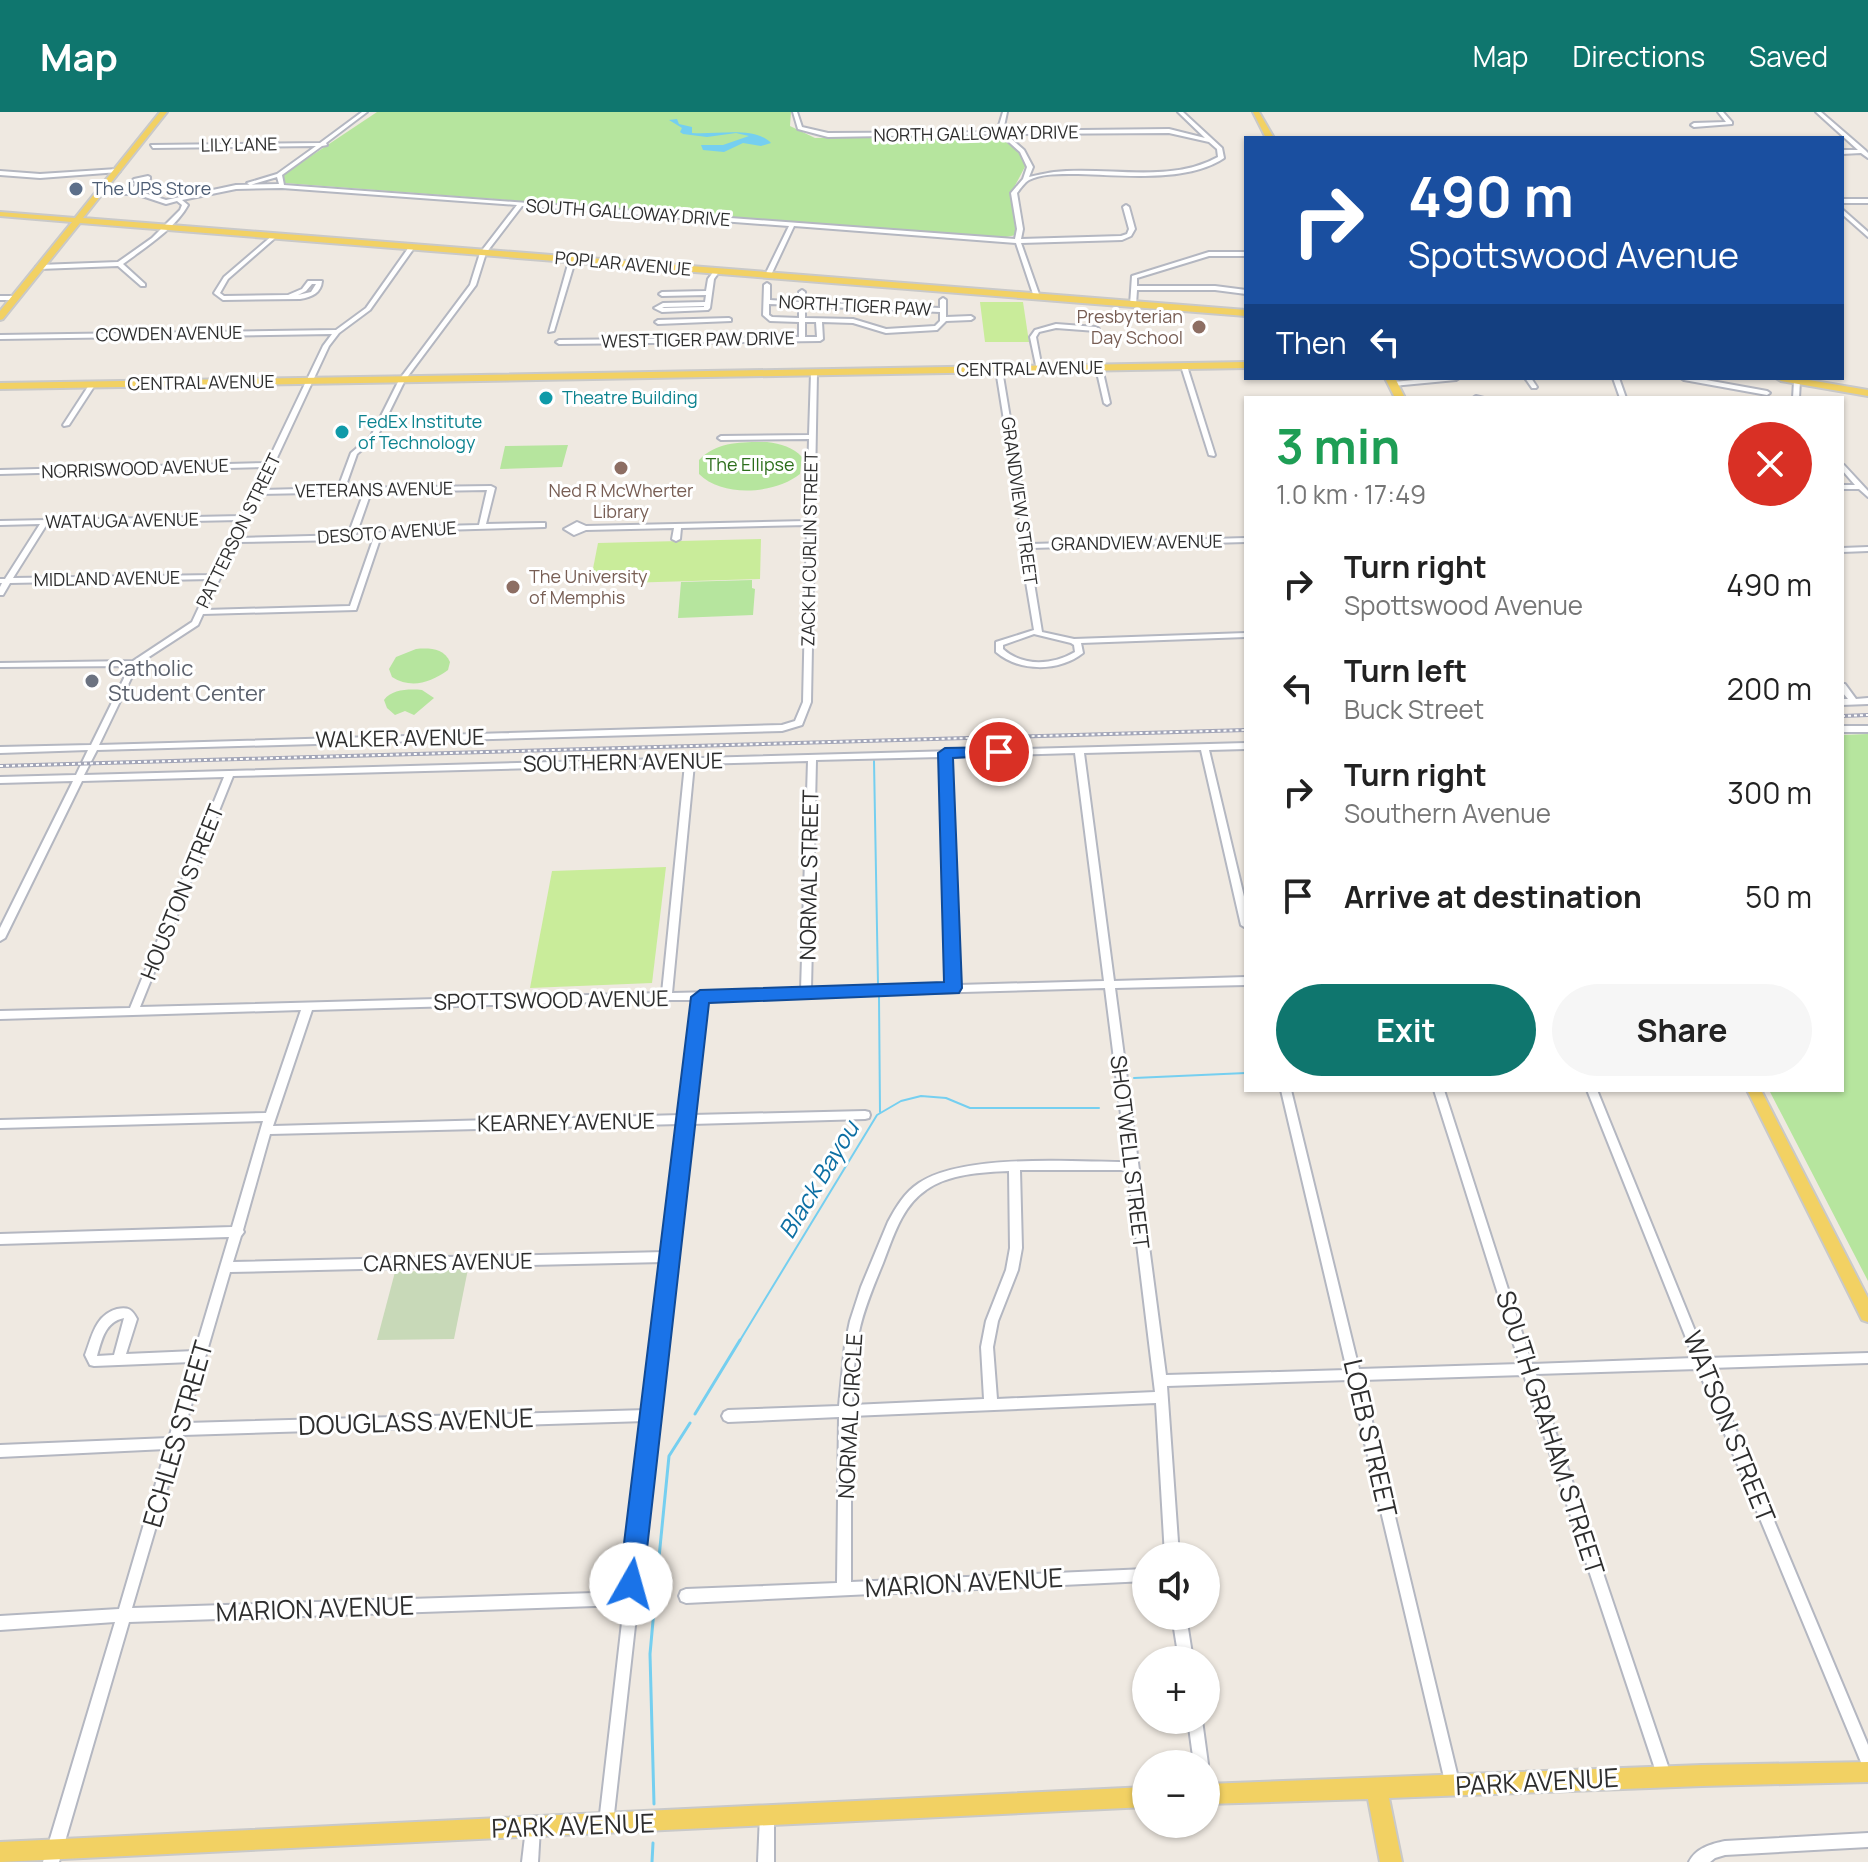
<!DOCTYPE html>
<meta charset="utf-8">
<style>
body{margin:0;font-family:Manrope,sans-serif;background:#f6f6f6;color:#222;height:100vh;display:flex;flex-direction:column;font-size:30px;white-space:nowrap}
*{box-sizing:border-box;margin:0}
p{font-size:26px;color:#767676}
.icon{flex:none;width:44px;height:44px;fill:none;stroke:currentColor;stroke-width:2;stroke-linecap:round;stroke-linejoin:round}
.map{position:relative;flex:1;overflow:hidden}
.drawer{position:absolute;left:1244px;top:284px;width:600px;height:696px;display:flex;flex-direction:column;background:#fff;border-radius:0px;box-shadow:0 2px 6px #0004}
.drawer>*{flex:none}
.guide{position:absolute;left:1244px;top:24px;width:600px;height:244px;border-radius:0px;box-shadow:0 2px 6px #0004;background:#1a4fa0;color:#fff;overflow:hidden}
.buttons{position:absolute;left:1132px;top:1430px;display:grid;gap:16px}
.buttons a{display:grid;place-items:center;width:88px;height:88px;border-radius:50%;background:#fff;box-shadow:0 2px 6px #0004;font-size:40px}
.pin{position:absolute;display:grid;place-items:center;width:68px;height:68px;color:#fff;margin:-34px;border:4px solid #fff;border-radius:50%;box-shadow:0 2px 8px #0007}
.me{position:absolute;width:88px;margin:-44px;rotate:7deg;stroke-linejoin:round;filter:drop-shadow(0 0 6px #0008)}
.turn{display:flex;align-items:center;gap:28px;height:168px;padding:0 32px;font-size:36px}
.turn .icon{width:104px;height:104px;stroke-width:2.5}
.turn b{display:block;font-size:56px;line-height:68px}
.then{display:flex;align-items:center;height:76px;padding:0 32px;background:#0003;gap:16px;font-size:30px}
.round{display:grid;place-items:center;flex:none;width:84px;height:84px;border-radius:42px;background:#f6f6f6}
.summary{display:flex;align-items:center;justify-content:space-between;height:136px;padding:0 32px}
h1{font-size:48px;font-weight:700;line-height:60px;color:#1e9e55}
.button{display:flex;gap:16px;margin-top:auto;padding:16px 32px}
.button a{flex:1;height:92px;border-radius:48px;background:#0f766e;color:#fff;font-size:32px;font-weight:700;line-height:92px;text-align:center}
.button a+a{background:#f6f6f6;color:#222}
ul{padding:0;list-style:none}
li{display:flex;align-items:center;gap:24px;height:104px;padding:0 32px}
li div{flex:1}
li b{display:block;font-size:30px}
li em{font-style:normal}
header{display:flex;align-items:center;gap:48px;box-sizing:border-box;height:112px;padding:0 40px;background:#0f766e;color:#fff}
header strong{font-size:38px}
nav{display:flex;gap:44px;margin-inline-start:auto;font-size:28px}
.map>svg:first-child{display:block}
</style>
<header>
<strong>Map</strong>
<nav><a>Map</a><a>Directions</a><a>Saved</a></nav>
</header>
<div class="map">
<svg width="1868" height="1750" viewBox="0 0 1868 1750">
<rect width="100%" height="100%" fill="#efe9e1"/>
<g fill="#b6e59e">
<path d="M377,0H791L790,14L815,26L997,23L1022,41L1027,51L1011,81L1016,123L1001,126L284,71L282,64L290,58Z"/>
<path d="M767,330C781,332 793,335 802,345L800,362C775,382 723,386 699,362V348C717,329 743,330 767,330Z"/>
<path d="M568,333L562,355L500,357L505,334Z"/>
<path d="M752,468V476L755,477L753,503L678,506L681,470Z"/>
<path d="M416,537C429,536 444,536 450,550L448,558C430,571 411,577 392,565L389,557L396,545Z"/>
<path d="M422,578L434,586L414,603L405,599L395,603L387,596L384,588C392,577 409,577 422,578Z"/>
<path d="M1868,622V1169L1769,978H1842V623Z"/>
</g>
<path fill="#c8d9b8" d="M468,1157L454,1227L377,1228L395,1160Z"/>
<g fill="#c9ec9a">
<path d="M980,190H1023L1029,230H985Z"/>
<path d="M761,427L760,467L590,472L598,431Z"/>
<path d="M666,755L652,871L530,876L552,759Z"/>
</g>
<path fill="#75cff0" d="M677,7L679,12L692,15V21C716,23 755,14 771,31L761,34L743,31L724,40L703,38L701,33H723L749,24L736,21L707,25L683,22L680,20L682,16L669,8Z"/>
<g fill="none" stroke-linecap="round" stroke-linejoin="round">
<g stroke="#75cff0" stroke-width="2">
<path d="M874,649L878,872"/>
<path d="M879,885L880,1000"/>
<path d="M1134,966L1246,961"/>
<path d="M739,1230L877,1003L901,989L921,984L946,986L970,996H1099"/>
</g>
<g stroke="#75cff0" stroke-width="3">
<path d="M695,1302L740,1228"/>
<path d="M655,1486L669,1344L690,1311"/>
<path d="M654,1498L650,1542L654,1692"/>
<path d="M652,1750L653,1731"/>
</g>
<g stroke="#b4b7c1" stroke-width="4">
<g id="minor">
<path d="M362,0H367L326,31L327,33L322,34L282,63L284,73L1015,127L1017,117L1011,81L1023,67L1027,55L1020,40L1000,22L828,25L798,17L793,0H797L802,15L828,21L997,20L1003,0H1007L1003,19L1169,17L1205,26L1178,0H1183L1222,36L1224,46C1187,71 1121,63 1078,62C1063,62 1043,61 1029,68C1025,70 1020,77 1017,81L1023,117L1021,127L1121,124L1127,122L1129,117L1123,95L1126,93L1129,95L1135,117L1131,124L1122,128L1021,131L1040,185L1037,187L1034,185L1016,131L794,114L771,163L768,165L765,163L789,114L522,94L486,141L476,173L405,268L377,325L357,342L345,376L491,374L495,376L486,412L542,411H545V415L441,418L381,424L356,498L203,502L198,513L138,552L99,633L782,613L795,609L803,590L807,413L681,416L680,427L676,429L672,427L674,416L586,418L574,423L564,417L577,410L586,414L807,409L809,327L721,328L718,326L721,324L809,323L811,261L814,259L817,261L811,590L802,613L782,619L97,638L84,663L1246,631V637L1209,638L1246,793V816L1241,813L1201,638L1084,641L1114,869L1246,865V873L1115,876L1166,1263L1347,1258L1281,978H1291L1359,1257L1520,1252L1434,978H1444L1532,1252L1694,1246L1587,978H1597L1706,1246L1868,1241V1251L1710,1256L1868,1633V1657L1863,1655L1698,1257L1536,1262L1671,1663L1669,1668L1664,1670L1659,1668L1657,1663L1524,1263L1362,1268L1460,1674L1458,1679L1453,1681L1448,1679L1446,1674L1350,1268L1167,1274L1179,1444H1165L1156,1291L851,1304V1470L1146,1457V1469L686,1491L681,1489L679,1484L681,1479L686,1477L837,1471L839,1305L728,1310L724,1308L722,1304L724,1300L728,1298L839,1294L845,1233L850,1209L861,1175L888,1110C896,1095 905,1080 919,1071C964,1041 1073,1050 1127,1050L1105,876L705,887L692,1003L865,999L869,1000L870,1003L869,1006L865,1007L691,1012L613,1711L611,1716L606,1718L601,1716L599,1711L624,1493L129,1510L59,1750H43L115,1510L0,1518V1504L119,1497L166,1337L0,1345V1333L169,1326L192,1250L94,1254L90,1253L85,1243C92,1225 95,1203 117,1197C128,1195 132,1197 137,1207L126,1242L195,1239L229,1125L0,1132V1122L232,1115L263,1009L0,1016V1008L266,1001L301,898L0,907V899L130,896L224,665L82,669L5,826L0,829V816L73,669L0,671V665L76,663L88,638L0,641V635L91,633L130,554L0,555V551L133,549L192,510L212,467L10,471L3,483H0V475L2,471H0V467H5L40,412L0,413V409L242,404L265,355L0,362V358L267,351L323,234L332,222L0,227V223L336,218L366,196L409,135H413L414,136L370,198L339,221L329,234L262,378L338,376L351,341L371,324L399,268L470,173L480,141L517,93L282,76L236,77L182,88L188,93C176,116 143,137 123,152L145,172V174H141L118,154L39,157L36,155L39,153L118,150L152,126L180,98L182,93L177,89L166,92L136,82H101L99,81V79L129,78L137,72L133,68L134,67L148,64L150,65V67L135,78L166,88L236,73L279,72L277,65L250,73L247,71L277,62L316,34L153,36L151,33L320,31ZM1169,21L1209,30L1217,37L1218,45C1170,72 1107,54 1054,60C1046,61 1038,63 1029,65L1033,55L1024,38L1006,22ZM487,378L479,413L441,414L356,423L371,380ZM364,380L348,423L239,426L260,382ZM240,408L232,426L228,428L230,430L214,463L13,466L47,412ZM374,425L350,494L205,498L237,430L345,428ZM1075,641L1104,869L958,873L949,645ZM941,645L948,874L811,877L816,648ZM808,649L801,878L672,881L694,652ZM685,652L662,881L140,895L233,664ZM666,888H695L681,1003L273,1014L312,898ZM680,1012L665,1140L233,1150L241,1124L244,1120L243,1118L270,1022ZM1020,1058H1128L1155,1280L997,1287L993,1235L998,1209L1018,1158L1022,1136ZM1009,1059L1010,1136L1006,1158L986,1209L981,1235L984,1287L852,1293C853,1269 854,1244 859,1220C864,1196 874,1173 883,1151C893,1125 902,1094 926,1078C948,1062 982,1060 1009,1059ZM664,1150L647,1298L186,1311L230,1160ZM124,1206L114,1243L97,1244C102,1227 105,1210 124,1206ZM646,1309L626,1480L132,1496L179,1336L182,1331L181,1329L183,1323Z"/>
<path d="M1718,0H1723L1732,10V12L1694,15L1691,13L1694,11L1726,10Z"/>
<path d="M1816,0H1821L1865,38L1868,41V46L1861,41L1842,42V38H1858Z"/>
<path d="M117,57L120,59L119,60L40,66L0,63V59L40,62Z"/>
<rect x="1842" y="87" width="26" height="4"/>
<path d="M1842,97L1868,120V125L1842,102Z"/>
<path d="M273,123L276,125L275,126L228,167L220,181L224,184L288,183L302,177L308,169H322C321,181 312,185 300,187L223,188L215,182L214,181L224,165ZM312,172H316L311,180L298,183L306,179Z"/>
<path d="M1209,140H1246V144H1209L1137,166V174H1215L1246,178V182L1215,178H1137L1136,193L1133,195L1130,193L1132,164Z"/>
<path d="M572,147L575,149L554,219L549,220L569,149Z"/>
<path d="M714,159L719,160L714,167L710,196L708,198L662,200L654,196L663,191L705,190L706,183L662,184L659,182L662,180L706,179L708,167ZM704,194V195L662,196L664,195Z"/>
<path d="M767,171L770,173V188L799,190V180L802,178L805,180V190L940,196V188L943,186L946,188V205L971,204L974,206L971,208L946,209L937,218L886,221L853,211L822,210L823,227L820,229L559,232L556,230L559,228L799,225V210L770,209L763,203L764,173ZM769,192L799,193V206L772,205L769,203ZM805,194L940,200V209L935,214L886,217L853,207L805,206ZM805,210H816L817,225H805Z"/>
<path d="M0,184H16L19,186L16,188H0Z"/>
<path d="M729,206L731,207V209L658,212L655,210L658,208Z"/>
<path d="M1056,212L1096,215L1099,217L1096,219L1056,216L1039,220L1036,225L1042,257L1037,258L1030,225L1035,218Z"/>
<path d="M1184,252L1187,254L1215,343L1214,344L1209,343L1181,254Z"/>
<path d="M1099,254L1102,256L1110,291L1107,293L1104,291L1096,256Z"/>
<path d="M999,256L1002,258L1031,432L1246,426V430L1031,436L1029,440L1042,520L1074,527L1246,521V525L1081,531L1083,541C1059,560 1019,560 996,540V530L1034,518L1021,440L1024,434L996,258ZM1034,522L1071,531L1074,533L1075,540C1053,553 1023,555 1003,537V533Z"/>
<path d="M1436,266H1459L1456,268L1393,274L1390,272L1393,270Z"/>
<path d="M1525,266H1531L1537,275L1536,276H1532Z"/>
<path d="M1613,266H1619L1626,286H1620Z"/>
<path d="M1681,266H1695L1767,279L1770,281L1767,283L1684,268Z"/>
<path d="M1797,267L1800,269L1799,286H1793L1794,269Z"/>
<path d="M92,271L95,273L69,313L64,314L63,313L89,273Z"/>
<path d="M1476,284L1484,286H1473Z"/>
<path d="M1842,352L1844,353L1868,379V385L1859,377H1842V373H1855L1842,358Z"/>
<path d="M1868,435V439L1842,440V436Z"/>
<path d="M1842,572H1845L1856,587L1868,586V592L1842,593V587H1848L1842,580Z"/>
<rect x="1842" y="614" width="26" height="6"/>
<path d="M1172,1504H1186L1193,1548H1179Z"/>
<path d="M1188,1608H1202L1208,1652L1206,1657V1652H1194Z"/>
<path d="M767,1696L772,1698L774,1703V1750H758L760,1703L762,1698Z"/>
<path d="M533,1709L538,1711L540,1716L538,1750H522L526,1716L528,1711Z"/>
<path d="M1868,1721V1735L1725,1743L1715,1746L1710,1750H1689C1696,1736 1711,1732 1725,1729Z"/>
</g>
</g>
<g stroke="#c9c9c9" stroke-width="4">
<g id="major">
<path d="M160,0H167L83,106L1246,198V204L80,111L3,207L0,208V199L72,110L0,104V100L75,106Z"/>
<path d="M1253,0H1259L1274,26H1266Z"/>
<path d="M1246,250V256L0,277V271Z"/>
<path d="M1385,266H1395L1405,286H1395Z"/>
<path d="M1776,266H1797L1868,278V284L1781,269Z"/>
<path d="M1747,978H1761L1868,1186V1210L1862,1208Z"/>
<path d="M1868,1650V1670L1702,1674L1389,1686L1402,1750H1380L1368,1687L1206,1692V1672L1702,1653Z"/>
<path d="M1146,1675V1695L0,1750V1730Z"/>
</g>
</g>
<use href="#minor" fill="#fff" fill-rule="evenodd"/>
<use href="#major" fill="#f2d163" fill-rule="evenodd"/>
<g stroke="#a3a6b8" stroke-width="4">
<g id="rail">
<path d="M1842,604L1868,603"/>
<path d="M0,654L1246,618"/>
</g>
</g>
<use href="#rail" stroke="#fff" stroke-width="2" stroke-dasharray="3" stroke-linecap="butt"/>
</g>
<path fill="#1a73e8" stroke="#114b97" stroke-width="2" d="M999,635L1007,640L1004,643L953,646L962,876L959,881L709,891L643,1472L640,1480L631,1484L623,1480L619,1472L691,885L700,878L944,870L938,641L945,636Z"/>
<circle fill="#5c6f8a" stroke="#fff" stroke-width="3" cx="76" cy="77" r="8"/>
<g fill="#8d6e63" stroke="#fff" stroke-width="3">
<circle cx="1199" cy="215" r="8"/>
<circle cx="621" cy="356" r="8"/>
<circle cx="513" cy="475" r="8"/>
</g>
<g fill="#0f9aa8" stroke="#fff" stroke-width="3">
<circle cx="546" cy="286" r="8"/>
<circle cx="342" cy="320" r="8"/>
</g>
<circle fill="#6b7280" stroke="#fff" stroke-width="3" cx="92" cy="569" r="8"/>
<g text-anchor="middle" stroke-width="6" stroke-linejoin="round" paint-order="stroke">
<g font-size="18" fill="#2e2e2e" stroke="#fff">
<text transform="translate(976 22) rotate(-1)" y="6">NORTH GALLOWAY DRIVE</text>
<text transform="translate(239 33) rotate(-1)" y="6">LILY LANE</text>
<text transform="translate(628 101) rotate(4)" y="6">SOUTH GALLOWAY DRIVE</text>
<text transform="translate(623 152) rotate(5)" y="6">POPLAR AVENUE</text>
<text transform="translate(855 194) rotate(3)" y="6">NORTH TIGER PAW</text>
<text transform="translate(169 222) rotate(-1)" y="6">COWDEN AVENUE</text>
<text transform="translate(698 228) rotate(-1)" y="6">WEST TIGER PAW DRIVE</text>
<text transform="translate(1030 257) rotate(-1)" y="6">CENTRAL AVENUE</text>
<text transform="translate(201 271) rotate(-1)" y="6">CENTRAL AVENUE</text>
<text transform="translate(135 357) rotate(-2)" y="6">NORRISWOOD AVENUE</text>
<text transform="translate(374 378) rotate(-1)" y="6">VETERANS AVENUE</text>
<text transform="translate(1019 389) rotate(82)" y="6">GRANDVIEW STREET</text>
<text transform="translate(122 409) rotate(-1)" y="6">WATAUGA AVENUE</text>
<text transform="translate(239 419) rotate(-64)" y="6">PATTERSON STREET</text>
<text transform="translate(387 421) rotate(-4)" y="6">DESOTO AVENUE</text>
<text transform="translate(1137 431) rotate(-1)" y="6">GRANDVIEW AVENUE</text>
<text transform="translate(810 437) rotate(-89)" y="6">ZACK H CURLIN STREET</text>
<text transform="translate(107 467) rotate(-1)" y="6">MIDLAND AVENUE</text>
</g>
<g font-size="18" fill="#4e5e75" stroke="#fff" text-anchor="start">
<text x="92" y="83">The UPS Store</text>
</g>
<g font-size="18" fill="#785e54" stroke="#fff" text-anchor="end">
<text x="1183" y="211">Presbyterian<tspan x="1183" dy="21">Day School</tspan></text>
<text x="621" y="385" text-anchor="middle">Ned R McWherter<tspan x="621" dy="21">Library</tspan></text>
<text x="529" y="471" text-anchor="start">The University<tspan x="529" dy="21">of Memphis</tspan></text>
</g>
<g font-size="18" fill="#0d838f" stroke="#fff" text-anchor="start">
<text x="562" y="292">Theatre Building</text>
<text x="358" y="316">FedEx Institute<tspan x="358" dy="21">of Technology</tspan></text>
</g>
<g font-size="18" fill="#2c6e1b" stroke="#fff">
<text x="750" y="359">The Ellipse</text>
</g>
<g font-size="22" fill="#5b616d" stroke="#fff" text-anchor="start">
<text x="108" y="564">Catholic<tspan x="108" dy="25">Student Center</tspan></text>
</g>
<g font-size="22" fill="#2e2e2e" stroke="#fff">
<text transform="translate(400 626) rotate(-1)" y="8">WALKER AVENUE</text>
<text transform="translate(623 650) rotate(-1)" y="8">SOUTHERN AVENUE</text>
<text transform="translate(809 763) rotate(-89)" y="8">NORMAL STREET</text>
<text transform="translate(182 780) rotate(-68)" y="8">HOUSTON STREET</text>
<text transform="translate(551 888) rotate(-1)" y="8">SPOTTSWOOD AVENUE</text>
<text transform="translate(566 1010) rotate(-1)" y="8">KEARNEY AVENUE</text>
<text transform="translate(1130 1040) rotate(83)" y="8">SHOTWELL STREET</text>
<text transform="translate(448 1150) rotate(-1)" y="8">CARNES AVENUE</text>
<text transform="translate(850 1304) rotate(-87)" y="8">NORMAL CIRCLE</text>
</g>
<g font-size="24" font-style="italic" fill="#0d6fa3" stroke="#fff">
<text transform="translate(819 1068) rotate(-59)" y="8">Black Bayou</text>
</g>
<g font-size="26" fill="#2e2e2e" stroke="#fff">
<text transform="translate(416 1310) rotate(-2)" y="9">DOUGLASS AVENUE</text>
<text transform="translate(1729 1315) rotate(68)" y="9">WATSON STREET</text>
<text transform="translate(1550 1321) rotate(72)" y="9">SOUTH GRAHAM STREET</text>
<text transform="translate(178 1322) rotate(-74)" y="9">ECHLES STREET</text>
<text transform="translate(1370 1326) rotate(77)" y="9">LOEB STREET</text>
<text transform="translate(964 1471) rotate(-3)" y="9">MARION AVENUE</text>
<text transform="translate(315 1497) rotate(-2)" y="9">MARION AVENUE</text>
<text transform="translate(1537 1670) rotate(-3)" y="9">PARK AVENUE</text>
<text transform="translate(573 1714) rotate(-2)" y="9">PARK AVENUE</text>
</g>
</g>
</svg>
<div class="buttons">
<a><svg class="icon" aria-label="sound" viewBox="0 0 24 24"><path d="M4 9h4l5-4v14l-5-4H4zM17 9q2 3 0 6"/></svg></a>
<a>+</a>
<a>−</a>
</div>
<div class="pin" style="left:999px;top:640px;background:#d93025"><svg class="icon" aria-label="arrive" viewBox="0 0 24 24"><path d="M6 21V4h12l-3 4 3 4H6"/></svg></div>
<svg class="me" style="left:631px;top:1472px" viewBox="-20 -20 40 40"><circle r="19" fill="#fff"/><path d="M0-13L10 11 0 6-10 11z" fill="#1a73e8"/></svg>
<div class="guide">
<div class="turn"><svg class="icon" aria-label="right" viewBox="0 0 24 24"><path d="M7 20v-9h11M14 6l5 5-5 5"/></svg><div><b>490 m</b>Spottswood Avenue</div></div>
<div class="then">Then<svg class="icon" aria-label="left" viewBox="0 0 24 24"><path d="M17 20v-9H6M10 6l-5 5 5 5"/></svg></div>
</div>
<section class="drawer">
<div class="summary"><div><h1>3 min</h1><p>1.0 km · 17:49</p></div><a class="round" style="background:#d93025;color:#fff"><svg class="icon" aria-label="close" viewBox="0 0 24 24"><path d="M6 6l12 12M18 6L6 18"/></svg></a></div>
<ul>
<li><svg class="icon" aria-label="right" viewBox="0 0 24 24"><path d="M7 20v-9h11M14 6l5 5-5 5"/></svg><div><b>Turn right</b><p>Spottswood Avenue</p></div><em>490 m</em></li>
<li><svg class="icon" aria-label="left" viewBox="0 0 24 24"><path d="M17 20v-9H6M10 6l-5 5 5 5"/></svg><div><b>Turn left</b><p>Buck Street</p></div><em>200 m</em></li>
<li><svg class="icon" aria-label="right" viewBox="0 0 24 24"><path d="M7 20v-9h11M14 6l5 5-5 5"/></svg><div><b>Turn right</b><p>Southern Avenue</p></div><em>300 m</em></li>
<li><svg class="icon" aria-label="arrive" viewBox="0 0 24 24"><path d="M6 21V4h12l-3 4 3 4H6"/></svg><div><b>Arrive at destination</b></div><em>50 m</em></li>
</ul>
<div class="button"><a>Exit</a><a>Share</a></div>
</section>
</div>
